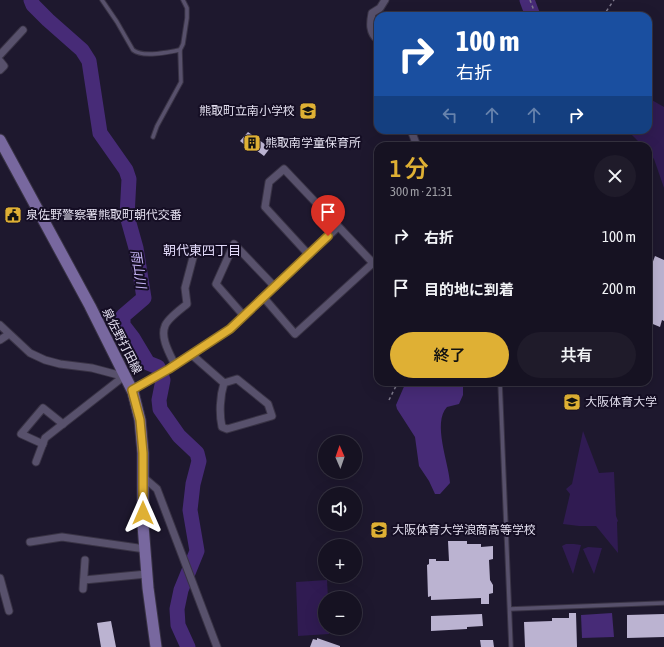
<!DOCTYPE html>
<html lang="ja">
<meta charset="utf-8">
<style>
body{margin:0;font-family:"Asap Condensed","Noto Sans JP",sans-serif;background:#1f1b2a;color:#f1f3f6;height:100vh;display:flex;flex-direction:column;font-size:15px;white-space:nowrap}
*{box-sizing:border-box;margin:0}
p{font-size:13px;color:#9e9ea5}
.icon{flex:none;width:22px;height:22px;fill:none;stroke:currentColor;stroke-width:2;stroke-linecap:round;stroke-linejoin:round}
.map{position:relative;flex:1;overflow:hidden}
.panel{position:absolute;left:374px;top:142px;width:278px;height:244px;display:flex;flex-direction:column;background:#161222;border-radius:12px;box-shadow:0 4px 16px #0002,0 0 0 1px #353240}
.panel>*{flex:none}
.guide{position:absolute;left:374px;top:12px;width:278px;height:122px;border-radius:12px;box-shadow:0 4px 16px #0002,0 0 0 1px #353240;background:#1a4fa0;color:#fff;overflow:hidden}
.needle{width:26px;rotate:358deg}
.controls{position:absolute;left:318px;top:435px;display:grid;gap:8px}
.controls a{display:grid;place-items:center;width:44px;height:44px;border-radius:50%;background:#161222;box-shadow:0 4px 16px #0002,0 0 0 1px #353240;font-size:20px}
.pin{position:absolute;display:grid;place-items:center;width:34px;height:34px;color:#fff;margin:-41px -17px;border-radius:50% 50% 50% 0;rotate:-45deg;box-shadow:0 0 4px #0007}
.pin .icon{rotate:45deg}
.me{position:absolute;width:44px;margin:-22px;rotate:0deg;stroke-linejoin:round;filter:drop-shadow(0 0 3px #0008)}
.turn{display:flex;align-items:center;gap:14px;height:84px;padding:0 16px;font-size:18px}
.turn .icon{width:52px;height:52px;stroke-width:2.5}
.turn b{display:block;font-size:28px;line-height:34px}
.lanes{display:flex;align-items:center;height:38px;padding:0 16px;background:#0003;justify-content:center;gap:20px;direction:ltr}
.lanes .off{opacity:.35}
.round{display:grid;place-items:center;flex:none;width:42px;height:42px;border-radius:21px;background:#1f1b2a}
.overview{display:flex;align-items:center;justify-content:space-between;height:68px;padding:0 16px}
h1{font-size:24px;font-weight:600;line-height:30px;color:#dfb034}
.action{display:flex;gap:8px;margin-top:auto;padding:8px 16px}
.action a{flex:1;height:46px;border-radius:24px;background:#dfb034;color:#111;font-size:16px;font-weight:600;line-height:46px;text-align:center}
.action a+a{background:#1f1b2a;color:#f1f3f6}
ul{padding:0;list-style:none}
li{display:flex;align-items:center;gap:12px;height:52px;padding:0 16px}
li div{flex:1}
li b{display:block;font-size:15px}
li em{font-style:normal}
.map>svg:first-child{display:block}
</style>
<div class="map">
<svg width="664" height="647" viewBox="0 0 664 647">
<rect width="100%" height="100%" fill="#1e182e"/>
<g fill="#301b52">
<path d="M650,99L664,107V188L654,159L648,152V146H643L627,130H648V100Z"/>
<path d="M583,431L599,473L614,472L616,516L618,521L617,522L618,553L596,526H579L563,524L570,494L566,489L572,484Z"/>
<path d="M566,544H574L581,545L573,574L562,546Z"/>
<path d="M588,547L602,548L594,574L583,549Z"/>
<path d="M327,580L328,598H325V628H329V634L298,636L296,582Z"/>
</g>
<g fill="#472b77">
<path d="M406,382H463V395L459,404L447,407C432,423 449,463 450,483L440,494H435L429,481L419,466L415,437L397,409L396,405Z"/>
<path d="M612,613L614,637L582,638L581,615Z"/>
</g>
<g fill="none" stroke-linecap="round" stroke-linejoin="round">
<g stroke="#472b77" stroke-width="15">
<path d="M31,0L33,5L48,20L82,50L89,61L100,133L126,170L129,179L127,216L136,248L144,298L123,316V325L133,338L148,363L158,367L163,380L159,400L160,409L179,436L197,453L199,461L193,484L190,510L197,551L181,590L177,609L178,625L188,647"/>
<path d="M527,0L533,16"/>
</g>
</g>
<g fill="#bbb3d1">
<path d="M248,132L270,148L264,156L248,144L246,146L240,141Z"/>
<path d="M655,256L664,260V321L662,320L660,327L648,322V275Z"/>
<path d="M448,541H467V544H481V547L493,546V559L489,560L490,580L493,585V593L489,594V604H481V598L431,600V596L428,597L427,565L429,564V559H436V561H449Z"/>
<path d="M569,613H576L577,647H525L524,622L552,621V618H569Z"/>
<path d="M482,614L483,626L467,627V629L431,631V616Z"/>
<path d="M664,614V637L627,638V615Z"/>
<path d="M111,621L116,647H101L97,623Z"/>
<path d="M317,638L340,646V647H310L313,639L317,640Z"/>
<path d="M480,640H493L494,647H481Z"/>
</g>
<g fill="none" stroke-linecap="round" stroke-linejoin="round">
<g stroke="#393345" stroke-width="5.5">
<g id="service">
<path d="M102,0L117,22L133,50C143,58 168,52 180,50"/>
<path d="M153,137L157,126L181,82L180,50L183,44L187,18V8L183,0"/>
<path d="M500,382L511,647"/>
<path d="M510,609L664,603"/>
</g>
</g>
<g stroke="#393345" stroke-width="9">
<g id="minor">
<path d="M378,40C369,33 370,23 372,13L380,8L385,0"/>
<path d="M0,55L23,30"/>
<path d="M0,61L4,66L0,70"/>
<path d="M411,130L417,146"/>
<path d="M264,298L295,334L373,263L284,169L269,182L265,207L309,255"/>
<path d="M244,316L216,284L234,244L275,287"/>
<path d="M0,325L30,353L45,360L60,364L92,368L126,377"/>
<path d="M0,340L9,334"/>
<path d="M192,355L224,383C220,396 219,414 222,427L227,429L272,416L268,404L237,379L224,383"/>
<path d="M175,365C170,354 160,338 165,326C167,319 181,309 187,304L185,288L195,250"/>
<path d="M132,390L169,369L230,329L338,227"/>
<path d="M43,444L21,434L43,408L63,424"/>
<path d="M36,462L45,438L123,377"/>
<path d="M143,477L157,489L217,647"/>
<path d="M30,542L62,537L145,549"/>
<path d="M0,578L9,611"/>
<path d="M84,580L147,574"/>
<path d="M83,589L85,560"/>
</g>
</g>
<g stroke="#393345" stroke-width="13">
<path id="primary" d="M0,140L90,306L133,392L140,420L143,453V525L148,588L156,647"/>
</g>
<g stroke="#7f7a8d" stroke-width="1.5" stroke-dasharray="3 3" stroke-linecap="butt">
<path d="M530,0L536,16"/>
<path d="M603,16L614,0"/>
<path d="M389,400L398,382"/>
</g>
<use href="#service" stroke="#58516c" stroke-width="3.5"/>
<use href="#minor" stroke="#58516c" stroke-width="7"/>
<use href="#primary" stroke="#78689f" stroke-width="11"/>
</g>
<g fill="none" stroke-linecap="round" stroke-linejoin="round">
<g stroke="#917222" stroke-width="10">
<path id="route" d="M143,513V453L140,420L132,390L169,369L230,329L328,236"/>
</g>
<use href="#route" stroke="#dfb034" stroke-width="7"/>
</g>
<defs>
<g id="school-square" transform="scale(0.9)"><rect x="-9" y="-9" width="18" height="18" rx="4" fill="#dfb034" stroke="#150e24"/><path d="M0-5L7-2L0 1L-7-2ZM-4 1L0 2.5L4 1V4Q0 6-4 4Z" fill="#111"/></g>
<g id="building-square" transform="scale(0.9)"><rect x="-9" y="-9" width="18" height="18" rx="4" fill="#dfb034" stroke="#150e24"/><path d="M-4-6H4V6H1V3H-1V6H-4ZM-2.5-4.3h1.7v1.8h-1.7ZM.8-4.3h1.7v1.8H.8ZM-2.5-1h1.7V.8h-1.7ZM.8-1h1.7V.8H.8Z" fill="#111"/></g>
<g id="civic-square" transform="scale(0.9)"><rect x="-9" y="-9" width="18" height="18" rx="4" fill="#dfb034" stroke="#150e24"/><path d="M-.6-6.5H3V-4.5H.6V-3L4-1V1h2V6H-6V1h2V-1L-.6-3ZM-1.2 2.5V6h2.4V2.5Z" fill="#111"/></g>
<g id="university-square" transform="scale(0.9)"><rect x="-9" y="-9" width="18" height="18" rx="4" fill="#dfb034" stroke="#150e24"/><path d="M0-5L7-2L0 1L-7-2ZM-4 1L0 2.5L4 1V4Q0 6-4 4Z" fill="#111"/></g>
</defs>
<g fill-rule="evenodd">
<use href="#school-square" x="308" y="111"/>
<use href="#building-square" x="252" y="143"/>
<use href="#civic-square" x="13" y="215"/>
<use href="#university-square" x="572" y="402"/>
<use href="#school-square" x="379" y="530"/>
</g>
<g text-anchor="middle" stroke-width="4" stroke-linejoin="round" paint-order="stroke">
<g font-size="12" fill="#e3dfef" stroke="#150e24" text-anchor="start">
<text x="295" y="115" text-anchor="end">熊取町立南小学校</text>
<text x="265" y="147">熊取南学童保育所</text>
<text x="26" y="219">泉佐野警察署熊取町朝代交番</text>
<text x="585" y="406">大阪体育大学</text>
<text x="392" y="534">大阪体育大学浪商高等学校</text>
</g>
<g font-size="12" fill="#e3dfef" stroke="#150e24">
<text transform="translate(122 341) rotate(63)" y="4">泉佐野打田線</text>
</g>
<g font-size="13" fill="#e1d9f9" stroke="#150e24">
<text x="202" y="255">朝代東四丁目</text>
</g>
<g font-size="13" font-style="italic" fill="#c6b4f5" stroke="#150e24">
<text transform="translate(139 269) rotate(81)" y="5">雨山川</text>
</g>
</g>
</svg>
<div class="controls">
<a><svg class="needle" viewBox="-14 -14 28 28"><path d="M0-13l5 13h-10z" fill="#e53935"/><path d="M0 13l5-13h-10z" fill="#9e9ea5"/></svg></a>
<a><svg class="icon" aria-label="sound" viewBox="0 0 24 24"><path d="M4 9h4l5-4v14l-5-4H4zM17 9q2 3 0 6"/></svg></a>
<a>+</a>
<a>−</a>
</div>
<div class="pin" style="left:328px;top:236px;background:#d93025"><svg class="icon" aria-label="arrive" viewBox="0 0 24 24"><path d="M6 21V4h12l-3 4 3 4H6"/></svg></div>
<svg class="me" style="left:143px;top:513px" viewBox="-20 -20 40 40"><path d="M0-17L14 15 0 8-14 15z" fill="#dfb034" stroke="#fff" stroke-width="4"/></svg>
<div class="guide">
<div class="turn"><svg class="icon" aria-label="right" viewBox="0 0 24 24"><path d="M7 20v-9h11M14 6l5 5-5 5"/></svg><div><b>100 m</b>右折</div></div>
<div class="lanes"><svg class="icon off" aria-label="left" viewBox="0 0 24 24"><path d="M17 20v-9H6M10 6l-5 5 5 5"/></svg><svg class="icon off" aria-label="ahead" viewBox="0 0 24 24"><path d="M12 20V5M6 11l6-6 6 6"/></svg><svg class="icon off" aria-label="ahead" viewBox="0 0 24 24"><path d="M12 20V5M6 11l6-6 6 6"/></svg><svg class="icon" aria-label="right" viewBox="0 0 24 24"><path d="M7 20v-9h11M14 6l5 5-5 5"/></svg></div>
</div>
<section class="panel">
<div class="overview"><div><h1>1 分</h1><p>300 m · 21:31</p></div><a class="round"><svg class="icon" aria-label="close" viewBox="0 0 24 24"><path d="M6 6l12 12M18 6L6 18"/></svg></a></div>
<ul>
<li><svg class="icon" aria-label="right" viewBox="0 0 24 24"><path d="M7 20v-9h11M14 6l5 5-5 5"/></svg><div><b>右折</b></div><em>100 m</em></li>
<li><svg class="icon" aria-label="arrive" viewBox="0 0 24 24"><path d="M6 21V4h12l-3 4 3 4H6"/></svg><div><b>目的地に到着</b></div><em>200 m</em></li>
</ul>
<div class="action"><a>終了</a><a>共有</a></div>
</section>
</div>
